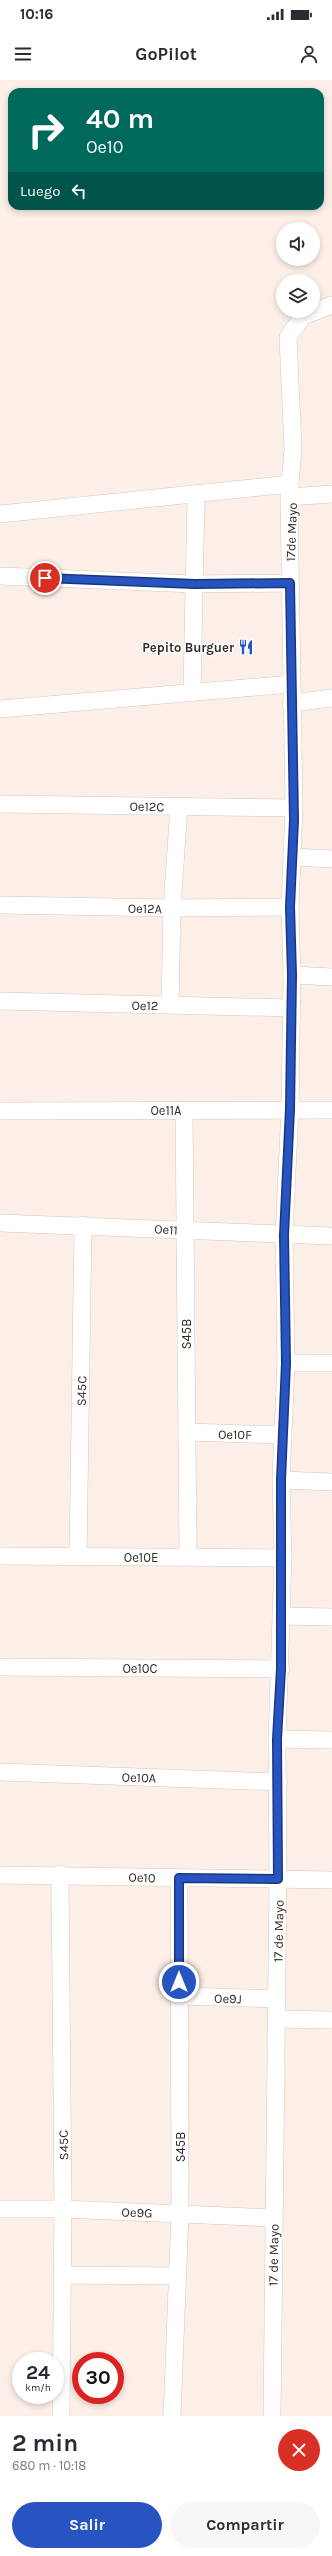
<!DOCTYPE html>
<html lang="es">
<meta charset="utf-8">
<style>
body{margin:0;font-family:Karla,sans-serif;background:#f7f7f7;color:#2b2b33;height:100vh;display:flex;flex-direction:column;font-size:15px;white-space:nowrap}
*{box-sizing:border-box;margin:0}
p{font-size:13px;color:#7c7c81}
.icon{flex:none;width:22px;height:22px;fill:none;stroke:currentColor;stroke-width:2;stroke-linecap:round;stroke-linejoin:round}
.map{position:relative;height:2336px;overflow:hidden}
.side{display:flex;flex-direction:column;background:#fff;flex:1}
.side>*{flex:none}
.guide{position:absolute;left:8px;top:8px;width:316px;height:122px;border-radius:12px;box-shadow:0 2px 6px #0003;background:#00695c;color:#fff;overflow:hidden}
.fabs{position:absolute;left:276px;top:142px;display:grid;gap:8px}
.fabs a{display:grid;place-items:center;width:44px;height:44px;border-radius:50%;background:#fff;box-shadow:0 2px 6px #0003;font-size:20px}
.speed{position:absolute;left:12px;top:2272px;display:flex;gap:8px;font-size:20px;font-weight:700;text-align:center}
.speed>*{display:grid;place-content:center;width:52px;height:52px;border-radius:50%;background:#fff;box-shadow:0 2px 6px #0003;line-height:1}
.speed small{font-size:10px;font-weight:400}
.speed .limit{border:6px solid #d22;background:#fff;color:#111}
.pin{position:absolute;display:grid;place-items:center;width:34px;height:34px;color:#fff;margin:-17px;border:2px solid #fff;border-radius:50%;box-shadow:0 1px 4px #0007}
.me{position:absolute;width:44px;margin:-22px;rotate:0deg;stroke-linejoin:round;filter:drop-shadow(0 0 3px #0008)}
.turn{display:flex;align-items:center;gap:14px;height:84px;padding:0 12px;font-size:18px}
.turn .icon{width:52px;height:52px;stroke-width:2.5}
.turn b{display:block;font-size:28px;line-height:34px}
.then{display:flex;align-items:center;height:38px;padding:0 12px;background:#0003;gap:8px;font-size:15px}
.round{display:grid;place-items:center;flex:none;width:42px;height:42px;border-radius:21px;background:#f7f7f7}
.head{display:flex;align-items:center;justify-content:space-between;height:68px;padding:0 12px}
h1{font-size:24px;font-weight:700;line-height:30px}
.action{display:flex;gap:8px;margin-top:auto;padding:8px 12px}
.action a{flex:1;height:46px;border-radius:24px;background:#2854c2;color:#fff;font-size:16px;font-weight:700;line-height:46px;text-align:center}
.action a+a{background:#f7f7f7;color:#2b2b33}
.status{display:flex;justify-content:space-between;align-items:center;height:28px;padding:0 20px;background:#fff;direction:ltr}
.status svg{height:11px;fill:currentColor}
header{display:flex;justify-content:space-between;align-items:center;height:52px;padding:0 12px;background:#fff;font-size:18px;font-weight:700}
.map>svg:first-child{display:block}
</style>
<div class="status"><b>10:16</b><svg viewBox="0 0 49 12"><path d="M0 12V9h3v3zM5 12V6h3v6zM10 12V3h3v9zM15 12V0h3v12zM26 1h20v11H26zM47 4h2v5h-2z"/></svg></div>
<header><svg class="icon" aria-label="menu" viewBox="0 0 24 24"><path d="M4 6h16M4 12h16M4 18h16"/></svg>GoPilot<svg class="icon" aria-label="person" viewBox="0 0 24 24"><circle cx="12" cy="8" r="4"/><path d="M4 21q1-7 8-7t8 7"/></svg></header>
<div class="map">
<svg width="332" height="2336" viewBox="0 0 332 2336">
<rect width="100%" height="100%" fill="#fcefe7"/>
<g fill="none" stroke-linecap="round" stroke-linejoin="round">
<g stroke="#d4c8c0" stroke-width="18">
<g id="minor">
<path d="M289,415L293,369L288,257L303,236L332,225"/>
<path d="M0,434L290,404"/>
<path d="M0,496L195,504L290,503"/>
<path d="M192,612L196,415"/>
<path d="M291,623L332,618"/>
<path d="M0,629L291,604"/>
<path d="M0,724L294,728"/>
<path d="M294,777L332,779"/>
<path d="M0,825L172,828L290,827"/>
<path d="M292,895L332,897"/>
<path d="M0,921L291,928"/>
<path d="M170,925L172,828L179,726"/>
<path d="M184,1030L188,1477"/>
<path d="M0,1031L332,1030"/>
<path d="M0,1143L332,1156"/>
<path d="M286,1283H332"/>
<path d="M187,1352L283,1355"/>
<path d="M281,1400L332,1402"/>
<path d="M0,1476L283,1478"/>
<path d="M78,1477L83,1145"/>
<path d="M281,1536L332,1537"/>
<path d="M0,1587L281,1589"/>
<path d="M277,1659L332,1660"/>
<path d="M0,1692L279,1702"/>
<path d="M60,1794L63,2129L61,2336"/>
<path d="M0,1795L332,1800"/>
<path d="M179,1916L277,1919"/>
<path d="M277,1939L332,1940"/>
<path d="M0,2129H63L274,2138"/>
<path d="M62,2195L178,2196"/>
<path d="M172,2336L180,2133L179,1798"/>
<path d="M272,2336L278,1799L277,1659L283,1478L281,1400L286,1283L284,1155L290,1029L292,895L290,827L294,728L289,417L332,414"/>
</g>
</g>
<use href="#minor" stroke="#fff" stroke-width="17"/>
</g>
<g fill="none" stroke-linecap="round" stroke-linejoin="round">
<g stroke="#1a377e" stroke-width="10">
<path id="route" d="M45,498L195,504L290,503L294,740L290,827L292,895L290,1029L284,1155L286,1283L281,1400V1589L277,1659L278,1799L179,1798V1902"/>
</g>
<use href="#route" stroke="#2854c2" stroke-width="7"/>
</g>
<defs>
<g id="restaurant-bare" transform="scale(1.2)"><path d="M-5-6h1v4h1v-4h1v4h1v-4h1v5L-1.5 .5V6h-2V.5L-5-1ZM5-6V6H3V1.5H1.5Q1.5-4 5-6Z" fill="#2854c2" stroke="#fff" stroke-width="2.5" paint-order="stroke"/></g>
</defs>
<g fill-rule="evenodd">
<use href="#restaurant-bare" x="246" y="567"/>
</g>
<g text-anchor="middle" stroke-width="3" stroke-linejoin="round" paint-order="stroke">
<g font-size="13" fill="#322d2a" stroke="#fff">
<text transform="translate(291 452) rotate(-88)" y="5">17de Mayo</text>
<text transform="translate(147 726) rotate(1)" y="5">Oe12C</text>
<text transform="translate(145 828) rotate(1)" y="5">Oe12A</text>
<text transform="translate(145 925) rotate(1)" y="5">Oe12</text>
<text x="166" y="1035">Oe11A</text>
<text transform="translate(166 1149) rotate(3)" y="5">Oe11</text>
<text transform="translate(186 1254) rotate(-90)" y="5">S45B</text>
<text transform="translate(81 1311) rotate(-89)" y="5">S45C</text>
<text transform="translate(235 1354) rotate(1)" y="5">Oe10F</text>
<text x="141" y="1482">Oe10E</text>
<text x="140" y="1593">Oe10C</text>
<text transform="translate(139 1697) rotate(2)" y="5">Oe10A</text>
<text transform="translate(142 1797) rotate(2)" y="5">Oe10</text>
<text transform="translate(278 1851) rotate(-89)" y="5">17 de Mayo</text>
<text transform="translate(228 1918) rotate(1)" y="5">Oe9J</text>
<text transform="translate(63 2065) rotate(-91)" y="5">S45C</text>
<text transform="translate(180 2067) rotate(-90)" y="5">S45B</text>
<text transform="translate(137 2132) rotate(2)" y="5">Oe9G</text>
<text transform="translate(273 2175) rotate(-89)" y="5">17 de Mayo</text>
</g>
<g font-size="13" font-weight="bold" fill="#322d2a" stroke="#fff" text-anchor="end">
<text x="234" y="572">Pepito Burguer</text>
</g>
</g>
</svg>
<div class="fabs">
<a><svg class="icon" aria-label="sound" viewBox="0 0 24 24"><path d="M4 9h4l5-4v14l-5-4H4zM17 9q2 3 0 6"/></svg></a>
<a><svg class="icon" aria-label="layers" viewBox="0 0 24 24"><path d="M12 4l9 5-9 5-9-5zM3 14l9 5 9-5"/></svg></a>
</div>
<div class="speed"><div>24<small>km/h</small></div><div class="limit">30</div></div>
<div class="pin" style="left:45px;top:498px;background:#d93025"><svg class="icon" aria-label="arrive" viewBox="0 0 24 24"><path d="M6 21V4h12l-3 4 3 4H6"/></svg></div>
<svg class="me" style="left:179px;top:1902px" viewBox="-20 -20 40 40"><circle r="17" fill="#2854c2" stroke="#fff" stroke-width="3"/><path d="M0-11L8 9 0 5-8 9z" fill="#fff"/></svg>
<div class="guide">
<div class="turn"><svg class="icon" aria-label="right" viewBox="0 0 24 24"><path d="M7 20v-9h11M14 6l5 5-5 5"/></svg><div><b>40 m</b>Oe10</div></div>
<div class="then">Luego<svg class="icon" aria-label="left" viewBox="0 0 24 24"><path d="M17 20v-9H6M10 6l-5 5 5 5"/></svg></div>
</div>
</div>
<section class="side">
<div class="head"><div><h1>2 min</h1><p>680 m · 10:18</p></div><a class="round" style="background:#d93025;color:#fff"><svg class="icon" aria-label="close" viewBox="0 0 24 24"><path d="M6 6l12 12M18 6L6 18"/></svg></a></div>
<div class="action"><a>Salir</a><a>Compartir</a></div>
</section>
